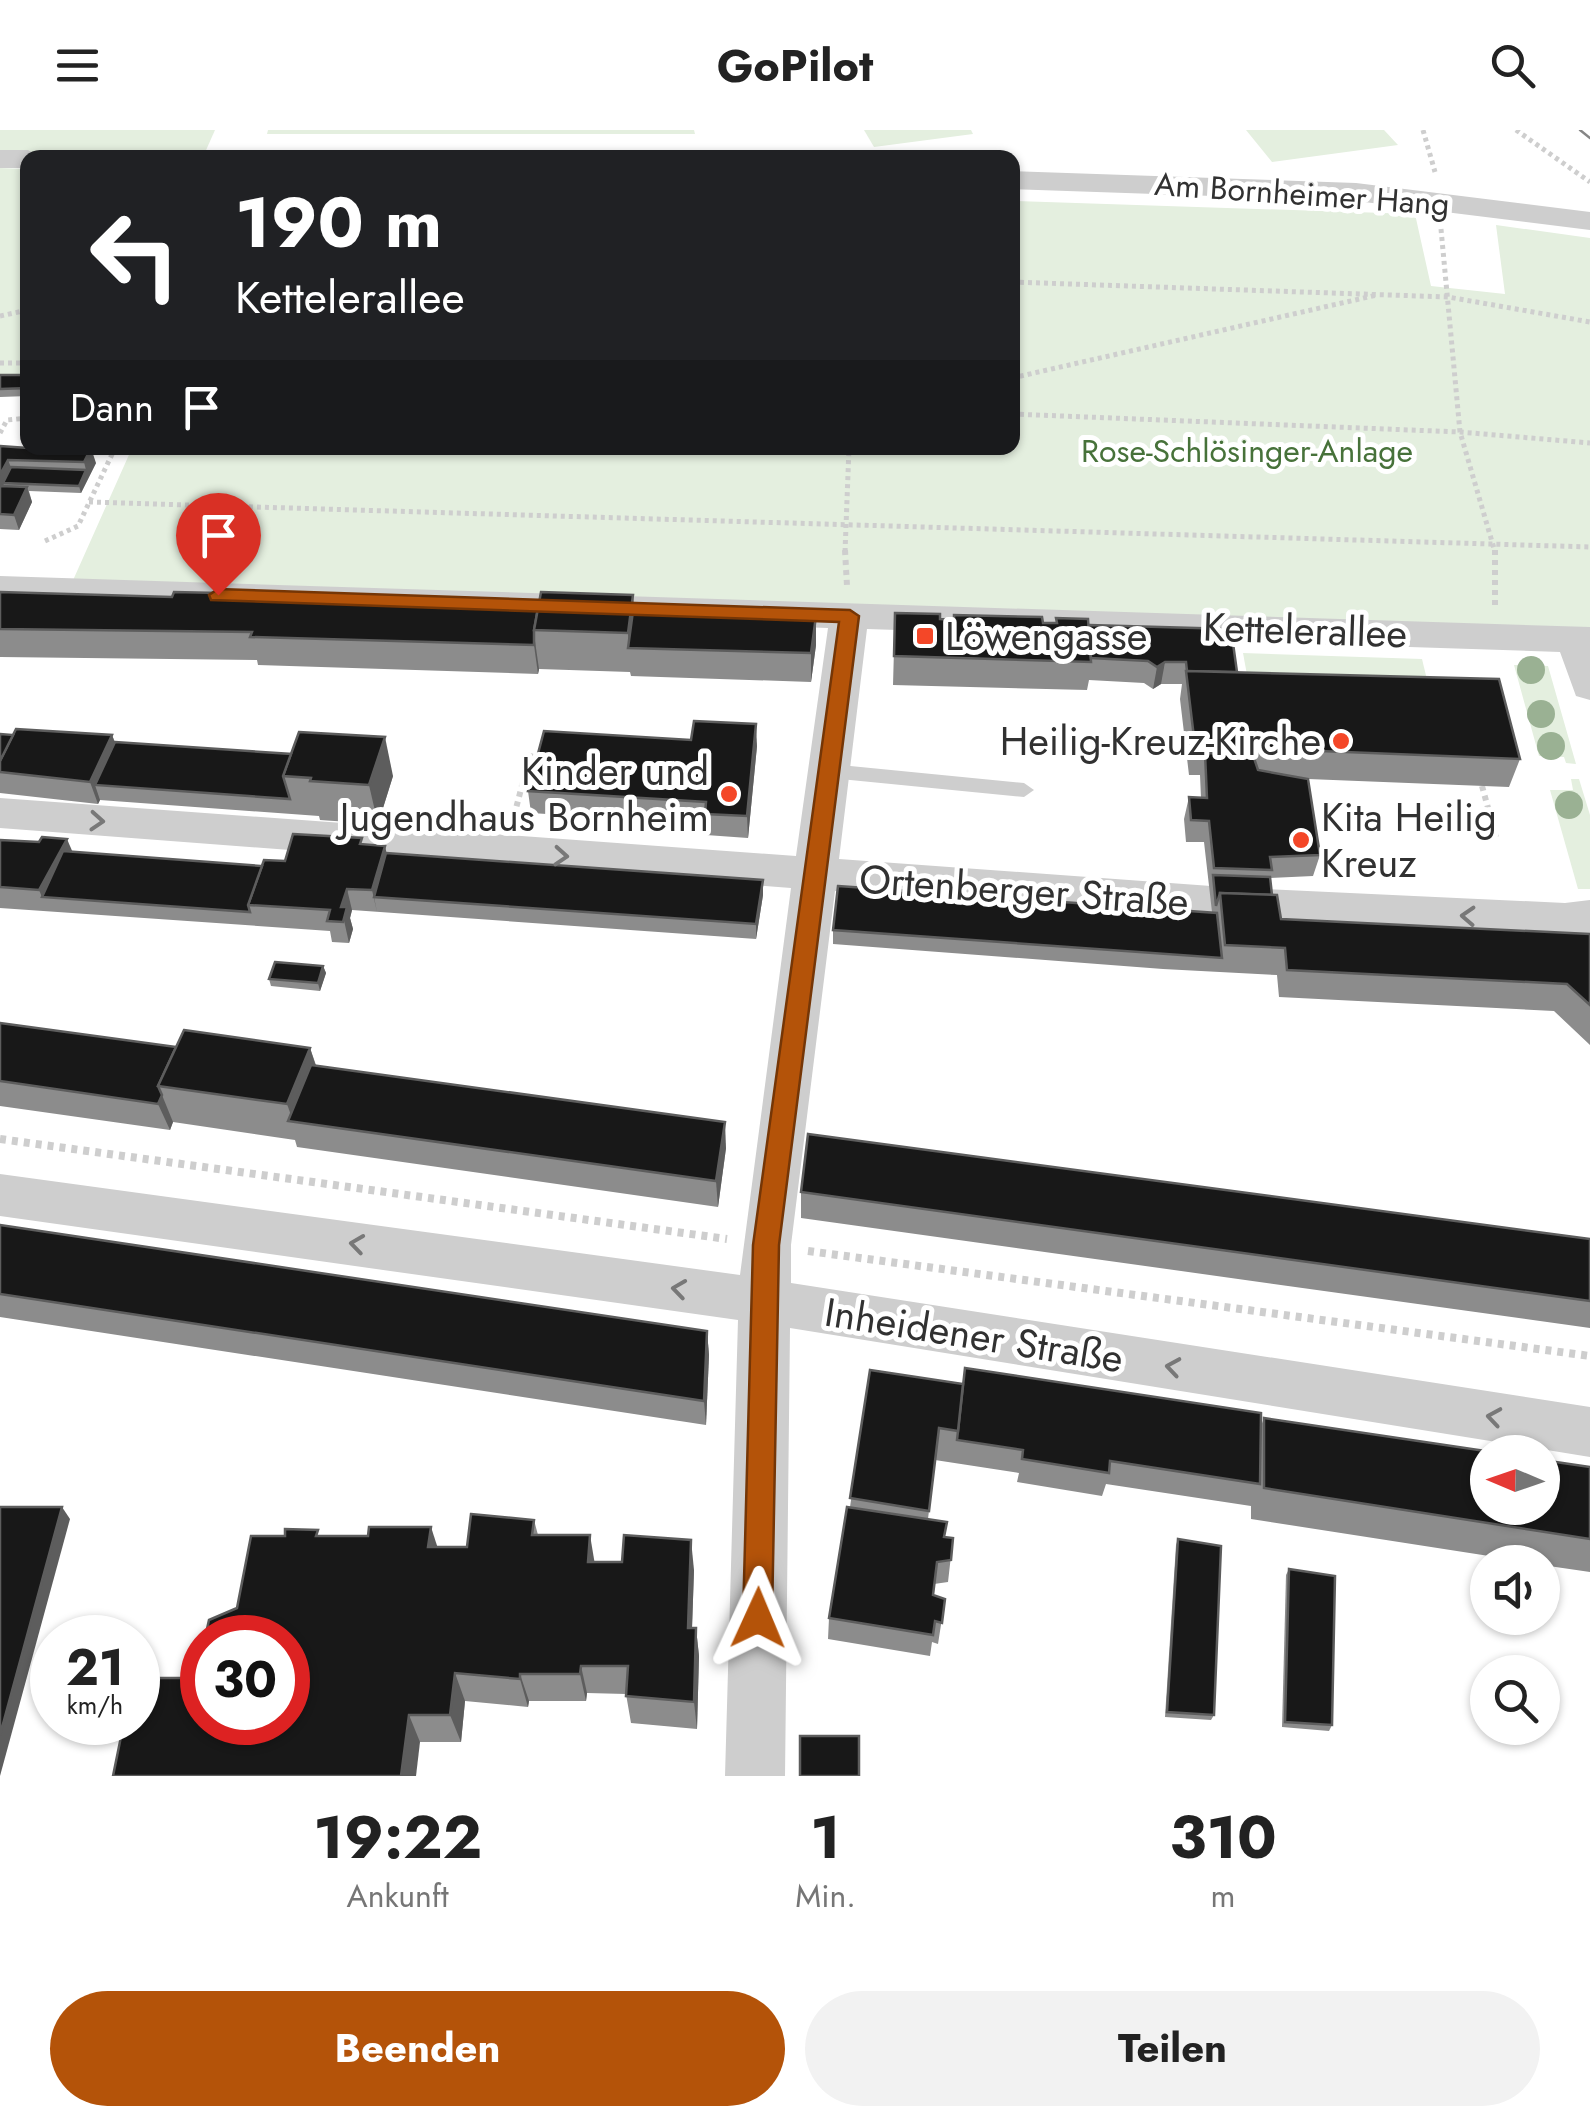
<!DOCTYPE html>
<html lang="de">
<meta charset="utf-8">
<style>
body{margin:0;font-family:Jost,sans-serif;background:#f2f2f2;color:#222;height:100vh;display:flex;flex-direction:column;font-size:38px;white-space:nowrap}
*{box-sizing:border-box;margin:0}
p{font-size:32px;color:#767676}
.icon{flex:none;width:55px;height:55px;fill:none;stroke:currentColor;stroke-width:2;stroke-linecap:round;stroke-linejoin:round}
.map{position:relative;height:1646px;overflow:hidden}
.side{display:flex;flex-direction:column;background:#fff;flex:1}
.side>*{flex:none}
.top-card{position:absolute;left:20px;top:20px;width:1000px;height:305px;border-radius:20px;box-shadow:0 2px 8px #0004;background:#202124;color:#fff;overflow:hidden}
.needle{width:65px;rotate:272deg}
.fabs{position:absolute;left:1470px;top:1305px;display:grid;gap:20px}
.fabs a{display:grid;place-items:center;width:90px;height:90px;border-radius:50%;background:#fff;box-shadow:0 2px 8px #0004;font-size:50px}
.speed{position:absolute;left:30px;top:1485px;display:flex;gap:20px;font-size:50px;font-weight:700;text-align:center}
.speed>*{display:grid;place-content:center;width:130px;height:130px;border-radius:50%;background:#fff;box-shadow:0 2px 8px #0004;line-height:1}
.speed small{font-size:25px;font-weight:400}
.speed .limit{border:15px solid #d22;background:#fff;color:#111}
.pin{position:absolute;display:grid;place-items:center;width:85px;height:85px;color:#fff;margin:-102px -42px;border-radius:50% 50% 50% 0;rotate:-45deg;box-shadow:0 0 10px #0007}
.pin .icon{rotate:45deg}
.me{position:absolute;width:110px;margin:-55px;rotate:1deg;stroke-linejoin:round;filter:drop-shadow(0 0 8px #0008)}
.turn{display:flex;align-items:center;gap:35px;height:210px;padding:0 50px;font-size:45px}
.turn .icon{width:130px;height:130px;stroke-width:2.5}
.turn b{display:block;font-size:70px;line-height:85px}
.then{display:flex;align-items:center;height:95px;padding:0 50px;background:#0003;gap:20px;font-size:38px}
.eta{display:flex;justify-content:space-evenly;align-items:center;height:170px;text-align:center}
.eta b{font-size:60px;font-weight:700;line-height:70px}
.cta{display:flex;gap:20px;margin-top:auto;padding:20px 50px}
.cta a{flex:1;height:115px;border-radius:60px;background:#b45309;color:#fff;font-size:40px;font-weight:700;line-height:115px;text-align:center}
.cta a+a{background:#f2f2f2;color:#222}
header{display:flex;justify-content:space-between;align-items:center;height:130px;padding:0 50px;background:#fff;font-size:45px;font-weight:700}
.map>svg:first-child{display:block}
</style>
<header><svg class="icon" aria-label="menu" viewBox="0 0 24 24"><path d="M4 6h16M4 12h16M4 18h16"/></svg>GoPilot<svg class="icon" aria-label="search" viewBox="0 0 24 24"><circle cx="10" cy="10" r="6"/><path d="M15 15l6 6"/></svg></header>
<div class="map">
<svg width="1590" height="1646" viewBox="0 0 1590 1646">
<rect width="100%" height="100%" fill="#fff"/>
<g fill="#e4efdf">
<path d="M0,0H215L203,27L0,23Z"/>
<path d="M268,0H694L695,4H267Z"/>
<path d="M864,0H971L973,4L874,17Z"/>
<path d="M1246,0H1384L1398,15L1272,32Z"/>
<path d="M0,38L27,39V244H0Z"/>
<path d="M1013,71L1415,84L1431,156L1505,164L1496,95L1590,108V502L70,457L132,318H1012Z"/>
<path d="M1243,523L1422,529L1430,562L1249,556Z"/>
<path d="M1514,535L1548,536L1576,634L1566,633L1564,627L1539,626Z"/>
<path d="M1571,649H1579L1590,685V759H1578L1550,660H1573Z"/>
</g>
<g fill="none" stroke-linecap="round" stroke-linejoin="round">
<g stroke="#cecece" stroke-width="5" stroke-dasharray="4 4" stroke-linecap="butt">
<path d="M1423,0L1435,42"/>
<path d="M1516,0L1590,52"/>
<path d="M1441,99L1460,302L1495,422"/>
<path d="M1012,152L1448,167L1590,192"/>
<path d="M0,186L28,180"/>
<path d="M0,233H28"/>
<path d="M1012,248L1377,165"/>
<path d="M1012,284L1460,302L1590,313"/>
<path d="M0,303L7,290L28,288"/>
<path d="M89,372L1590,417"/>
<path d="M45,411L78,396L115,318"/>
<path d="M845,422L849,318"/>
</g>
<g stroke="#cecece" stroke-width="6" stroke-dasharray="5 5" stroke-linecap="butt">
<path d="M845,420L847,456"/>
<path d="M1495,420V475"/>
<path d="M1482,656L1496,707"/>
<path d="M514,686L531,621"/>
</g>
<g stroke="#cecece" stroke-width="8" stroke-dasharray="6 6" stroke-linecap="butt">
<path d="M0,1009L727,1109"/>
<path d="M808,1121L1590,1226"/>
</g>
<path fill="#cecece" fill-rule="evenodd" d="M830,634L1024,653L1034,660L1024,667L830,648L820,641Z"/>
<g fill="#cecece" fill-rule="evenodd">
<path d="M0,20H28L42,28H28V38H0Z"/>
<path d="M1012,41L1356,53L1590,82V100L1356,71L1012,59Z"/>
<path d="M0,446L1590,497V570L1576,566L1560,522L867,499L839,729L1211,756L1227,761L1233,773L1227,785L1211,790L835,761L791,1115V1153L1590,1277V1327L790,1198L785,1646H725L738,1190L0,1086V1044L740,1145L791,758L0,698V668L796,726L828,498L0,470Z"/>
<path d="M1267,759L1565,773L1590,770V804L1565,807L1267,793L1251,788L1245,776L1251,764Z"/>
</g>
<path stroke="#868686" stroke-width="2.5" d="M1580,0L1590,8"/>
</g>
<g fill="#9ab193">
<circle cx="1531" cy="540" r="14"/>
<circle cx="1541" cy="584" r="14"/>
<circle cx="1551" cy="616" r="14"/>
<circle cx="1569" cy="675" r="14"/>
</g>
<g fill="#8c8c8c">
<path d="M0,245H28V266L0,267Z"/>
<path d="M0,316L96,333L81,363L29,361L32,372L19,400L0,399Z"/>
<path d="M0,462L172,467L265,464L266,470L816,486V515L811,552L631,546L630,542L539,539L538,544L258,535L257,530L0,527Z"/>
<path d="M895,483L940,489L1043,493H1056V488L1089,495L1520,629L1509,657L1308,649L1320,725L1313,746L1270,748L1272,765L1281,789L1590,804V915L1554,881L1279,867L1277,845L1163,839L833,814V800L1212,782L1204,712H1186L1184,689L1189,667L1201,668L1200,645H1189L1180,569L1182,554H1161L1153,559L1144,553L1089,550L1087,560L893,555Z"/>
<path d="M0,604L112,605L115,612L393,646L378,694L320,690L319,686L100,670L98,674L0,663Z"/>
<path d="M757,616L748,708L706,705L705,694L531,683L528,661Z"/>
<path d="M0,710L72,722L262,736L363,714L386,723L763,750V765L756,809L352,780L350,788L353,799L349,813L332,812L330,801L0,778Z"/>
<path d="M323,836L326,843L320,861L271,856L269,849Z"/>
<path d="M0,893L176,917L310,918L316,935L726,1018L718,1077L297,1017L295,1010L173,992L170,1000L0,976Z"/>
<path d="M801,1062L1590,1109V1198L801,1088Z"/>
<path d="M0,1095L707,1201L709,1225L706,1295L0,1187Z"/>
<path d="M870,1240L1261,1296L1264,1288L1590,1337V1442L1542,1435V1432H1527L1251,1389V1376L1106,1354L1102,1366L1017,1352L1019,1343L935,1330L928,1389L945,1407L953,1408L948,1452L934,1454L933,1465L945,1469L938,1514L932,1512L930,1526L828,1509L829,1488L850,1377Z"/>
<path d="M534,1390L538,1405L595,1432L694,1440L692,1498H696L699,1526L697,1599L631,1593L626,1564L587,1563L586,1571H529L528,1577L465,1571L461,1612H420L288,1592L237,1478L320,1406L438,1417H467Z"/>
<path d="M1178,1409L1214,1585L1211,1590L1165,1587L1176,1415Z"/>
<path d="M1289,1439L1332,1595L1329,1601L1282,1597L1286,1445Z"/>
</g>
<g fill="#5d5d5d">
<path d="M91,318L96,333L81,363L79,356L86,340L84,332Z"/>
<path d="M8,330L14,345L3,353L6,360L0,371V345Z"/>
<path d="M27,357L32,372L19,400L14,385Z"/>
<path d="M633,465L636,504L629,518L628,503Z"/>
<path d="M816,486V515L811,552V523Z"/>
<path d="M535,511L539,539L538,544L534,515Z"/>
<path d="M1165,532L1161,554L1153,559L1157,537Z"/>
<path d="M756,594L757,616L748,708L747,686Z"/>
<path d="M112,605L120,627L95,655L100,670L98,674L90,652Z"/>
<path d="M385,607L393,646L378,694L369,655Z"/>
<path d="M67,709L76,730L42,767L39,760Z"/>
<path d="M385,716L390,738L374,767L377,782L372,760Z"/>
<path d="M763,750V765L756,809V794Z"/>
<path d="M347,759L352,780L350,788L353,799L349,813L341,777Z"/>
<path d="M323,836L326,843L320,861L318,853Z"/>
<path d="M310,918L322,955L293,991L287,974Z"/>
<path d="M162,965L173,992L170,1000L158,974Z"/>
<path d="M725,992L726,1018L718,1077L716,1051Z"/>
<path d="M707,1201L709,1225L706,1295L704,1271Z"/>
<path d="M62,1377L70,1389L0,1646V1605Z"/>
<path d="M431,1397L441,1428L428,1417Z"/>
<path d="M590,1405L595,1435L588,1432Z"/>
<path d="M691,1410L694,1440L691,1527L688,1498Z"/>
<path d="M696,1498L699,1526L697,1599L694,1572Z"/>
<path d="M581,1536L587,1563L586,1571L580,1544Z"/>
<path d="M455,1543L465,1571L461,1612L450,1585Z"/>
<path d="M520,1544L529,1571L528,1577L520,1549Z"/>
<path d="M409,1585L420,1612L416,1646H401Z"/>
</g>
<g fill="#181818" stroke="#5d5d5d" stroke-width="2.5">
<path d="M0,245H28V258L0,259Z"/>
<path d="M0,316L28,318H91L84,332L8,330L0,345Z"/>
<path d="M11,337L86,340L79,356L3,353Z"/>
<path d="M0,356L27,357L14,385L0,384Z"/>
<path d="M0,462L172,467L174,462L265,464L262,470L538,478L534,500V515L250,507L252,502L0,499Z"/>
<path d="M541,462L633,465L628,503L534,500Z"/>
<path d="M633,481L816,486L811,523L628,518Z"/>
<path d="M895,483L940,484V489L954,490V485L1042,487L1043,493H1057L1056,488L1088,489L1091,532L894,526Z"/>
<path d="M1089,495L1231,499L1237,542L1187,541L1186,532H1165L1157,537L1148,531L1091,528Z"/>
<path d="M1186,541L1499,549L1520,629L1195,616Z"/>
<path d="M694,591L756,594L747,686L705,684L706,672L528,661L544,601L691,610Z"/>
<path d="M16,599L112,605L90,652L0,642V631Z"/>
<path d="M299,602L385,607L369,655L310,651L311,648L283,646Z"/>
<path d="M0,604L13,605L0,631Z"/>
<path d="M115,612L291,624L283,646L290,669L95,655Z"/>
<path d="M1205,623L1253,625L1258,640L1308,649L1320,725L1270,727L1272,740L1214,738L1209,691L1191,690L1189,667L1207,668Z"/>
<path d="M293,704L362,708L360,714L385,716L372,760L347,759L341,777H347L343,792L327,791L330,780L248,775L264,730L285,731Z"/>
<path d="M42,707L67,709L39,760L0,757V710L39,712Z"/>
<path d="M63,721L262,736L248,775L250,782L42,767Z"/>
<path d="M386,723L763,750L756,794L374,767Z"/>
<path d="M1213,745L1270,747L1272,765L1220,763L1216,776Z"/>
<path d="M838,756L1217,783L1222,828L833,800Z"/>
<path d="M1220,763L1277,765L1281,789L1590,804V875L1567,854L1287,840L1285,818L1225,815Z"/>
<path d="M275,832L323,836L318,853L269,849Z"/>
<path d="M0,893L176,917L158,956L162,965L158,974L0,951Z"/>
<path d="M184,900L310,918L287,974L158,956Z"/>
<path d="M311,935L725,992L716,1051L288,991Z"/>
<path d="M808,1004L1590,1109V1171L801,1062Z"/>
<path d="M0,1095L707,1201L704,1271L0,1164Z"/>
<path d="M965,1238L1261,1283L1260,1354L1110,1331L1109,1343L1022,1329L1023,1320L957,1310Z"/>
<path d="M870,1240L963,1254L958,1301L939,1298L929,1381L850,1368Z"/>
<path d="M1264,1288L1492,1322H1488V1378H1542V1330L1590,1337V1409L1264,1358Z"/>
<path d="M0,1377H62L0,1605Z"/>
<path d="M847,1377L947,1392L944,1407L953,1408L951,1430L937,1432L933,1465L945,1469L942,1493L935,1491L933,1505L829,1488Z"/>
<path d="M471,1384L534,1390L532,1405H590L588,1432H622L624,1405L691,1410L688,1498H696L694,1572L626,1566L628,1536H581L580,1544H520V1549L455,1543L450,1585H409L401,1646H113L124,1592H138V1548H202V1592H288V1508H205L209,1490L237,1478L251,1406H285V1399L318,1400L316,1406H368L369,1397H431L428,1417H467Z"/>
<path d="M1178,1409L1221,1416L1214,1585L1167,1582Z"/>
<path d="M1289,1439L1335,1446L1332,1595L1285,1592Z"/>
<rect x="800" y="1606" width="59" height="40"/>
</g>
<defs><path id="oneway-chevron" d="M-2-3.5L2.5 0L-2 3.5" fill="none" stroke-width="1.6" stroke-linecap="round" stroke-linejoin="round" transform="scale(2.5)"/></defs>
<g stroke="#787878">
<use href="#oneway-chevron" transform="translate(97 691) rotate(4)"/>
<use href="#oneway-chevron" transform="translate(561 726) rotate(4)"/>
<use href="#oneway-chevron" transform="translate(1468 786) rotate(-177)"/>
<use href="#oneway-chevron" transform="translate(357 1114) rotate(-172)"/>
<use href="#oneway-chevron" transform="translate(679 1159) rotate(-172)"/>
<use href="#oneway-chevron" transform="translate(1173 1237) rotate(-171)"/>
<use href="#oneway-chevron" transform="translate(1494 1287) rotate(-171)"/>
</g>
<path fill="#b45309" stroke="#753606" stroke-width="2.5" d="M218,459L850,480L859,486L779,1115L772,1488L768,1498L758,1502L747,1498L743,1488L753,1115L839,492L211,470L209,465Z"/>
<g fill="#f44728" stroke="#fff" stroke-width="4">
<rect x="915" y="496" width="20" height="20" rx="5"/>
<circle cx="1341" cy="611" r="10"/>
<circle cx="729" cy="664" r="10"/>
<circle cx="1301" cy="710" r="10"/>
</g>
<g text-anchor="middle" stroke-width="10" stroke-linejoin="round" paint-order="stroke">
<g font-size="32" fill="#313131" stroke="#fff">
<text transform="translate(1302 64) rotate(4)" y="11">Am Bornheimer Hang</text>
</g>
<g font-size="32" fill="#47723a" stroke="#fff">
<text x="1247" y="332">Rose-Schlösinger-Anlage</text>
</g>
<g font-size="40" fill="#313131" stroke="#fff">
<text transform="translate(1305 500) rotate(2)" y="14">Kettelerallee</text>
<text transform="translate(1024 760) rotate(4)" y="14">Ortenberger Straße</text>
<text transform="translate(974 1205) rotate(9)" y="14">Inheidener Straße</text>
</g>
<g font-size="40" fill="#313131" stroke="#fff" text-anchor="start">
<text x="945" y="520">Löwengasse</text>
<text x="1321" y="625" text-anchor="end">Heilig-Kreuz-Kirche</text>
<text x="709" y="655" text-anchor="end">Kinder und<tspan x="709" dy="46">Jugendhaus Bornheim</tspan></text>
<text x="1321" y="701">Kita Heilig<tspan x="1321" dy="46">Kreuz</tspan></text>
</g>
</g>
</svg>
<div class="fabs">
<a><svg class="needle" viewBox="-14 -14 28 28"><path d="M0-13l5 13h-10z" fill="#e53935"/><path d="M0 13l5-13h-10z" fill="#767676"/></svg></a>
<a><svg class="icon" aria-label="sound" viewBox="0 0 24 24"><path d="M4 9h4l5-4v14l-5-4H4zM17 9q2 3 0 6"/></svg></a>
<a><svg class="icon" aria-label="search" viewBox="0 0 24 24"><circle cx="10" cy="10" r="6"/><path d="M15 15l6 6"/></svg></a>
</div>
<div class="speed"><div>21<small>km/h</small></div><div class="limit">30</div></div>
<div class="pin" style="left:218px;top:465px;background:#d93025"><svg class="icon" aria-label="arrive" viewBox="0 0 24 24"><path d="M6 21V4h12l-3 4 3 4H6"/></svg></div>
<svg class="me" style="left:758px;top:1488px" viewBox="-20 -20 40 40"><path d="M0-17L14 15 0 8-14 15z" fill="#b45309" stroke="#fff" stroke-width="4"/></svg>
<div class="top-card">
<div class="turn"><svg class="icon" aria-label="left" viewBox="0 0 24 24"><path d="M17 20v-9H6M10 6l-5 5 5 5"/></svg><div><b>190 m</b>Kettelerallee</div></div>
<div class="then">Dann<svg class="icon" aria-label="arrive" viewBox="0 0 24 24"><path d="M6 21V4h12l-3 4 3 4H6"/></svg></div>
</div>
</div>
<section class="side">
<div class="eta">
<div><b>19:22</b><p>Ankunft</p></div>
<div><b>1</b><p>Min.</p></div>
<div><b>310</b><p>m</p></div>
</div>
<div class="cta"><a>Beenden</a><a>Teilen</a></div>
</section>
